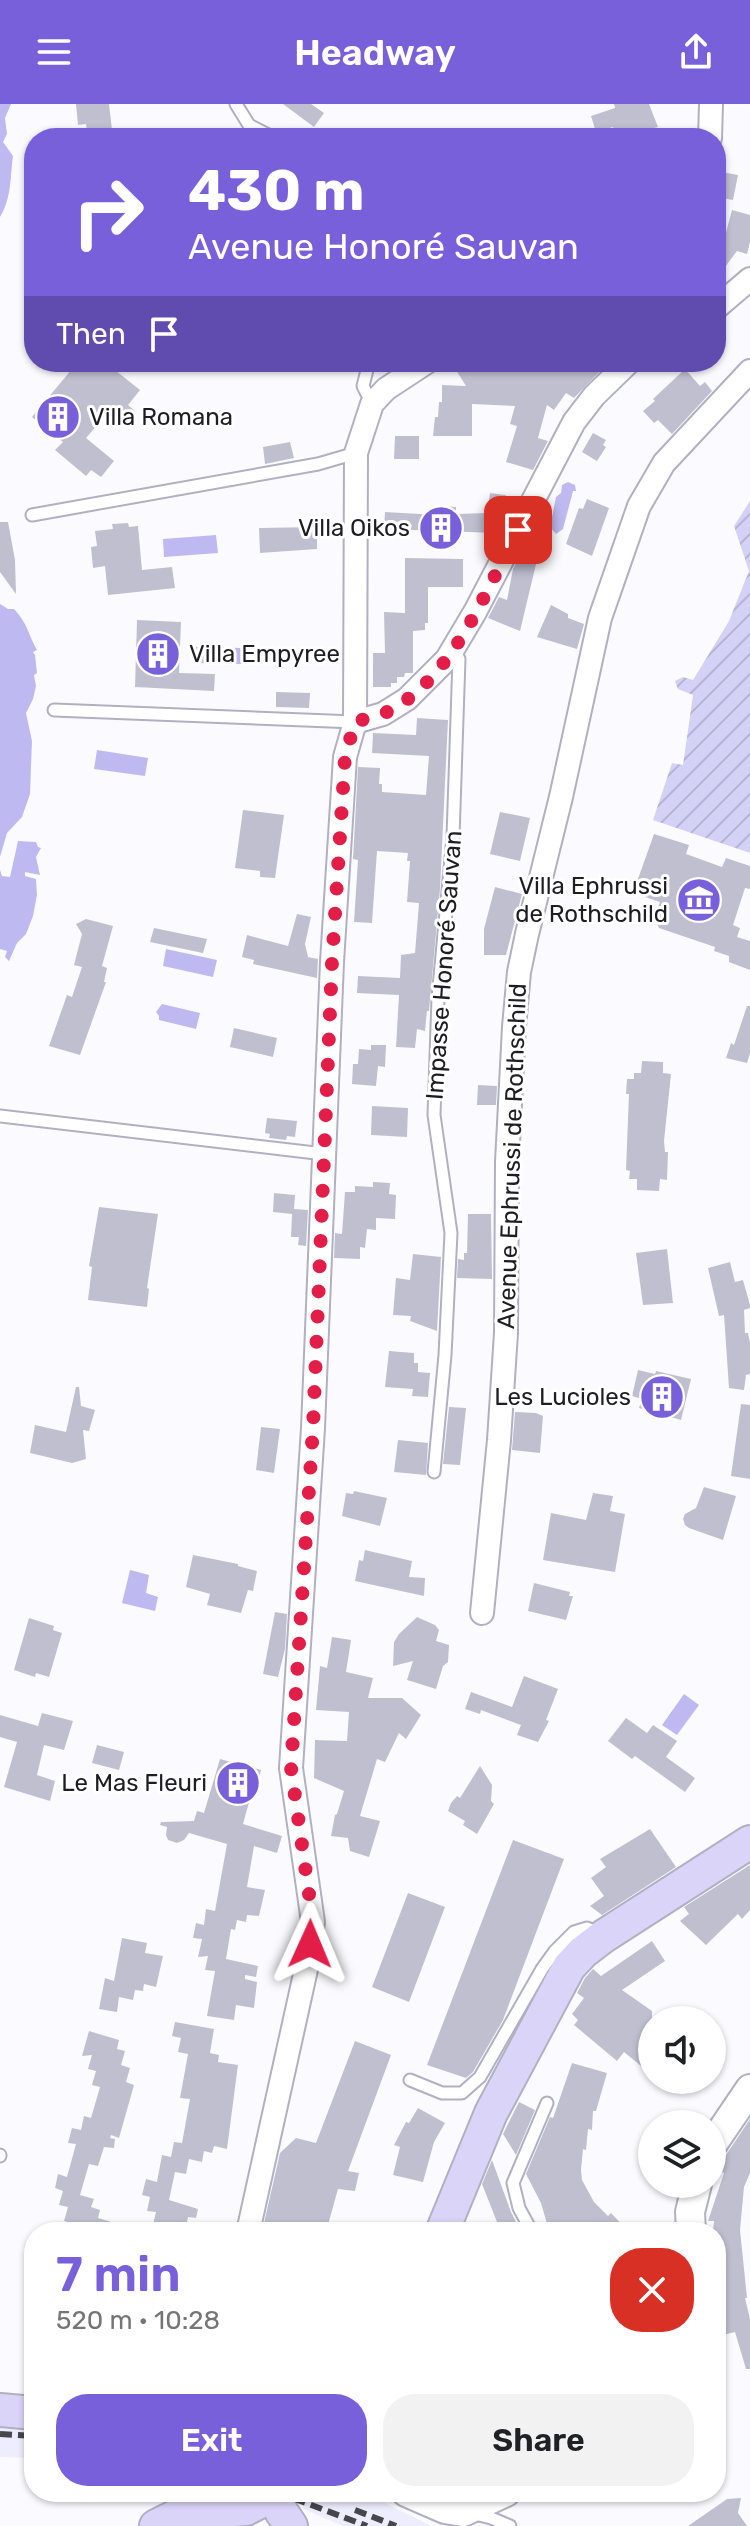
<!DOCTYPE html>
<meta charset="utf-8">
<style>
body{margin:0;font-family:Rubik,sans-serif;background:#f2f2f2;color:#202124;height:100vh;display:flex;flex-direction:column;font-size:30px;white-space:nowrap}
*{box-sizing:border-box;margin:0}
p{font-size:26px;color:#757577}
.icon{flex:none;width:44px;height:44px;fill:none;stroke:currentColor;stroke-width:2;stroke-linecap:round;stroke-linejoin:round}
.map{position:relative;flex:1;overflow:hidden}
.side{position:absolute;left:24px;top:2118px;width:702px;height:280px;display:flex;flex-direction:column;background:#fff;border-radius:32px;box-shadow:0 2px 6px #0004}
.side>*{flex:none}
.top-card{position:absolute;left:24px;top:24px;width:702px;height:244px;border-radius:32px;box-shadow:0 2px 6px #0004;background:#7960db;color:#fff;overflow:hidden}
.buttons{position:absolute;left:638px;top:1902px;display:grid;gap:16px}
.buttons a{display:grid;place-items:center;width:88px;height:88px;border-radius:50%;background:#fff;box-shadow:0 2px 6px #0004;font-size:40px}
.pin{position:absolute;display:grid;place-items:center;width:68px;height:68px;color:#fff;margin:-34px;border-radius:16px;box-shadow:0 4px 12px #0006}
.me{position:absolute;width:88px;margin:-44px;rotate:1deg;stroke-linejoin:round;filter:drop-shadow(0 0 6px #0008)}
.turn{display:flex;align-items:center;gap:28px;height:168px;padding:0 32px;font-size:36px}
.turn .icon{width:104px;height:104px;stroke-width:2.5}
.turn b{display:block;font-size:56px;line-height:68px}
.then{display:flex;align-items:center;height:76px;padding:0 32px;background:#0003;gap:16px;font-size:30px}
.round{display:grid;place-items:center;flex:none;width:84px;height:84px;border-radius:32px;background:#f2f2f2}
.summary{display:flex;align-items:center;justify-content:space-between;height:136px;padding:0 32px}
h1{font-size:48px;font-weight:600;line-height:60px;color:#7960db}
.action{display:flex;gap:16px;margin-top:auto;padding:16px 32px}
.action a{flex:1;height:92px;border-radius:32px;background:#7960db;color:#fff;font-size:32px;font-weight:600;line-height:92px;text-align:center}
.action a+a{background:#f2f2f2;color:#202124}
header{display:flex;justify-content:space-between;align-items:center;height:104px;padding:0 32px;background:#7960db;color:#fff;font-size:36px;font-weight:600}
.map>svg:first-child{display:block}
</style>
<header><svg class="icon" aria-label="menu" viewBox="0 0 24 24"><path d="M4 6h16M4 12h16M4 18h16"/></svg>Headway<svg class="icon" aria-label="share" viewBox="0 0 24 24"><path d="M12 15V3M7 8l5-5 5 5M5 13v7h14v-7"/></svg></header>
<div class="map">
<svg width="750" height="2422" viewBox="0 0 750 2422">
<defs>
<pattern id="garden-furrows" width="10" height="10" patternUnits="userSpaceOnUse" patternTransform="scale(2)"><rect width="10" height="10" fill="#d4d1f7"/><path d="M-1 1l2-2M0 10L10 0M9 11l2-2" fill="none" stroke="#b6b3d3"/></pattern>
</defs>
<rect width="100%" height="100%" fill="#fbfbff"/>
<g fill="#eeedfd">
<path d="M0,2320L34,2322V2354L0,2353Z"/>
<path d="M307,2388H362L432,2422H343L303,2405Z"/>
</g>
<path fill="url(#garden-furrows)" d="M750,397V749L653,716L672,659L683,661L693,591L678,585L675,577L683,573L693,576L729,517L749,467L734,422Z"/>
<g fill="#beb9f0">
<path d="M0,0H11L5,14L7,30L3,38L13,52C10,73 12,93 0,113Z"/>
<path d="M568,378L575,381L576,387H573L563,425L556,430L550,423L556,393L561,389L562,381Z"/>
<path d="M216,431L218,449L164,453L163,435Z"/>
<path d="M0,500L8,505H14C28,520 28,530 37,546L33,548L35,551L37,569L34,571L36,582L33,595L26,609L32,637L30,690L22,713L7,729L0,753Z"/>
<path d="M195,543L242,544V560L195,559V555H192V547H195Z"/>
<path d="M97,646L148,654L145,672L94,665Z"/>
<path d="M18,737L36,738L38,743L41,744L36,753L40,771L25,768V772L36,775L37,791L33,812L26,830L17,839L9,857L5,853L7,847L0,845V766L2,772L10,773Z"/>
<path d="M166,845L217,856L213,873L163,862Z"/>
<path d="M162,900L200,909L196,925L159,916V912L156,908Z"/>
<path d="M130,1466L149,1471L146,1489L158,1493L155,1507L122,1499Z"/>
<path d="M684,1590L699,1601L677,1631L662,1621Z"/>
</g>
<g fill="#c0bfd0">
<path d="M76,0H109L113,34H88L86,20L78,21Z"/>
<path d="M283,0H311L324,9L314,23Z"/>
<path d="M614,0H649L658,23L654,24L657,34H617L613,23L596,28L591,12L615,4Z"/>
<path d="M716,67L738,71L733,96L716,93Z"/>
<path d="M732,106L750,111V138L747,150L737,147L716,175V166Z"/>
<path d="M96,258H105L140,286L128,301L135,307L124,320L109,307L86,334L114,357L101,373L91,366L86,372L55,346L63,338L32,313L77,259L88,268Z"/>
<path d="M451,258L535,265L530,258H609L574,294L566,289L554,306L547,301L538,334L548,337L533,366L506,358L517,322L510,320L515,302L472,300V332H433L435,313H438L439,298H442V281L466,282Z"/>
<path d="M685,265L700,282L705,278L712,287L672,330L658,316L654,319L643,307L655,297L653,295Z"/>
<path d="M593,329L606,336L603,341L606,343L597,357L582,348Z"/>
<path d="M395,332H419V355H394Z"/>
<path d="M290,338L294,354L265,360L263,343Z"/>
<path d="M490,389L506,391L503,413L496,429L384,425L385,408L438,411L440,402L456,403V410L487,409Z"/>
<path d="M587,395L609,404L592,452L566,440L579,404L583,405Z"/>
<path d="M0,418H8L15,456L16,490L0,468Z"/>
<path d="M128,419L129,423L138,422L142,466L172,463L175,484L108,491L105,462L93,464L91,443L97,442L95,427L113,425L112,420Z"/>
<path d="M317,423V445L260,449L259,424Z"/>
<path d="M522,449L537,456L520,527L488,514L499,493L507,496L513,465Z"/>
<path d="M405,454L463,455V483H428V519H425V526L413,527V569H405L404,573H397V579H391V583H373V549H385L384,508L405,509Z"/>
<path d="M551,501L568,510V514L584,520L577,545L537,533Z"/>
<path d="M137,516L181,518L179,569L215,570L214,587L135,583Z"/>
<path d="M276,588L310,589L309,604L276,603Z"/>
<path d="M417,614L448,616L440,785L429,907H427L425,927L417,925L415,944L396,943L399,891L357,889L358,872L400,874L401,851L415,849L419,799L407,798L410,757H407L408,749L377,747L372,819L354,818L358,756L353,755L358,663L380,664L379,680H382V688L426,691L429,652L372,649L373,629L416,631Z"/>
<path d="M243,706L284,711L275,774L260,773V767L235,764Z"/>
<path d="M500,708L530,714L520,757L490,750Z"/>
<path d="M654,730L689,741L686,750L722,763L726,754L750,762V785L745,784L733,821L740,824L737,833L750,837V866L729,858V852L714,847L715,843L659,824L654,813L660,798L633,789Z"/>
<path d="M495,783L522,790L506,851H484V825Z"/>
<path d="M297,810L311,813L305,840L308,853L318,855L317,874L253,860L254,856L242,853L247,831L288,842Z"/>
<path d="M86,815L113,822L102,862L107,864L104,878H106L80,951L49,942L67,891L72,893L82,863L74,861L82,830L76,820Z"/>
<path d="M154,824L207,835L203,849L150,838Z"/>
<path d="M747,902H750V949L747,959L726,954L731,939L734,941Z"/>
<path d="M234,924L277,934L273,953L230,943Z"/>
<path d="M371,941H386L385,963L378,962L376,982L352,980L353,960H358L359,945L371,946Z"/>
<path d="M642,957L663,958V969L671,970L664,1037L665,1048H668L667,1076L660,1075L659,1087L637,1086V1075H629L630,1067L626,1066L629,990H626L627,975H634V969H641Z"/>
<path d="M478,981L497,982L496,1001H477Z"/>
<path d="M372,1002L408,1004L407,1033L371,1031Z"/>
<path d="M267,1014L297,1017L295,1033L287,1032L286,1036L269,1034L270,1030L265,1029Z"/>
<path d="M373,1078L390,1079L389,1090L396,1091L395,1115L376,1114V1126L367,1125L365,1144L360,1143V1155L334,1154L335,1129L342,1130L345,1088H355V1082L373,1083Z"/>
<path d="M274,1089L295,1091L294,1105L308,1106L306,1142L298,1141L299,1133H291L292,1110L273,1108Z"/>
<path d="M99,1103L158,1110L147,1184L149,1185L147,1203L88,1196L92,1163L89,1162Z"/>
<path d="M468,1110H491L492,1175L457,1174L458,1155L464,1156V1149H467Z"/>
<path d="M667,1145L673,1199L643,1201L636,1149Z"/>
<path d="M413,1150L441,1153L437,1227L410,1217L411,1212L393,1211L396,1174L410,1176Z"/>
<path d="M730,1158L735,1178L743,1176L750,1201V1204L744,1206L745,1229H748L750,1239V1270L746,1271L744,1286L729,1284L724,1211L719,1212L708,1164Z"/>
<path d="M389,1247L414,1249V1259H418V1268L430,1269L428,1293L412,1292L413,1285L385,1283Z"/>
<path d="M638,1266L655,1270L656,1267L691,1275L681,1316L639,1304L642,1295L632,1292Z"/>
<path d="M76,1283H79L81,1302L95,1306L89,1327L83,1326L86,1355L72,1359L30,1349L35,1321L66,1328Z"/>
<path d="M741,1300L750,1301V1375L731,1372Z"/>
<path d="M449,1303L466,1304L460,1361L443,1360Z"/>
<path d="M515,1308L536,1309L543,1312L540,1349L512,1346Z"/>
<path d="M261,1323L280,1325L274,1369L256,1366Z"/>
<path d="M398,1336L428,1339L426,1371L394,1368Z"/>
<path d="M704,1383L736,1392L723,1436L689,1424L685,1421L683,1415L685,1410L696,1404Z"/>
<path d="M354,1387L387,1394L380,1422L342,1412L346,1389L353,1390Z"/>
<path d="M593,1389L613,1392L610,1407L625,1410L615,1468L543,1456L551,1409L586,1416Z"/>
<path d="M365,1446L412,1457L409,1473L425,1474L424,1492L355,1477L359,1456L363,1457Z"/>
<path d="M193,1451L238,1460V1462L257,1467L253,1487L248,1486L241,1509L207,1501L210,1490L186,1483Z"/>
<path d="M534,1479L570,1488L569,1492H573L566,1516L528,1507Z"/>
<path d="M275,1508L287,1510L285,1545L278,1573L263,1570Z"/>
<path d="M417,1513L435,1521L439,1526L436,1537L449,1541L448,1558L443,1562L436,1585L407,1576L413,1557L393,1562L394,1538L399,1530Z"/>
<path d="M29,1514L54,1522L53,1526L62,1529L49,1573L36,1569L35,1573L14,1566Z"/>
<path d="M332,1533L351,1536L346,1568L373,1574L368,1594H402L421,1611L406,1635L399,1629L385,1658L377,1655L360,1712L380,1717L369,1753L350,1747L348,1734L331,1732L335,1711L337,1710L344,1687L314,1674L315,1636L347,1637L349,1608L316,1606L320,1562L327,1564Z"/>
<path d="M524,1572L558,1585L546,1616L549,1617L538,1638L517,1631L521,1621L481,1606L480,1610L465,1605L471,1588L512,1603Z"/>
<path d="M42,1609L73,1617L64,1646L44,1641L37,1671L55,1677L50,1697L4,1683L17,1638L0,1633V1611L38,1622Z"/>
<path d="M626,1614L647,1629L653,1621L677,1637L666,1653L695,1674L685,1688L635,1652L632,1655L608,1637Z"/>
<path d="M97,1641L124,1648L119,1666L92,1659Z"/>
<path d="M220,1655L261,1666L256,1685L253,1684L243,1720L282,1732L277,1749L254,1742L247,1783L265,1786L259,1812L247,1811L246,1818L237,1816L235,1826L231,1825L226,1855L258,1862L256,1873L245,1871V1875L257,1878L254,1904L236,1901L234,1916L207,1912L215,1867L205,1866L208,1852L198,1853L202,1835L193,1834L196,1819L204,1821L206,1805L215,1807L227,1740L189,1729L184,1736L177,1739L168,1736L166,1731L167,1723L160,1721L161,1718L194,1717L197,1707L204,1709Z"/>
<path d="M480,1662L492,1681L491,1697L494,1700L477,1730L463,1721L465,1717L448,1707L451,1699L457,1692L460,1694Z"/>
<path d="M650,1725L676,1763L602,1811L590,1802L604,1792L591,1774L606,1763L600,1755Z"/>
<path d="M513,1736L564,1755L503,1916L473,1968L466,1974L427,1961Z"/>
<path d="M750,1761V1806L742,1815L738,1810L706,1841L680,1817L689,1810L684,1803Z"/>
<path d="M408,1789L445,1803L409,1898L372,1883Z"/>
<path d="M122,1834L147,1839L145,1849L163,1852L156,1883L144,1880L143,1887L135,1886L133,1896L119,1893L117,1908L99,1905L105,1874L114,1877Z"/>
<path d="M652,1837L665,1857L622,1886L652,1907V1971L624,1948L617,1957L574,1921L578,1916L572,1910L584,1894L577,1889L585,1874L593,1865L601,1872Z"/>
<path d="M175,1918L214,1925L210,1949L219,1951L218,1958L238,1961L227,2045L214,2042L212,2049L204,2047L202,2058L189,2055L186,2070L175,2068L169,2096L198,2105L196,2114L188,2113L185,2128L152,2125L156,2108L147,2107L150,2093L142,2091L146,2075L157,2078L162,2051L171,2053L174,2038L182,2039L190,1995L180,1994L188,1950L178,1948L181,1934L172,1932Z"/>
<path d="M89,1927L119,1936L117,1945L125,1947L121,1961L130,1964L126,1978L134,1981L119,2034L111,2031L110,2034L115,2035L114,2044L104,2043L98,2062L89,2060L80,2091L94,2095L91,2103L100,2106L98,2114L132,2124L131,2128H71L73,2120L64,2117L68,2103L59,2101L63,2087L55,2084L58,2070L67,2073L76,2040L68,2039L72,2024L81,2026L84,2012L91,2014L100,1983L92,1981L96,1967L88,1965L92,1951L82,1952Z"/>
<path d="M355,1937L391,1951L348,2067L359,2069L355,2087L338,2085L326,2128H262L280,2049L296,2034L316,2039Z"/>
<path d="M572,1959L607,1969L596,2007H593L592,2026L588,2025L586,2046L583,2045L581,2066L582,2076L594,2098L608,2112L611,2109L629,2128H572L573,2126L548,2123L541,2099L526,2070L550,2013L553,2014Z"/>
<path d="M519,1998L535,2006L516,2051L503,2030Z"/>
<path d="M418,2004L445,2019L434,2038L423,2078L393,2071L400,2043L394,2041L406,2018L409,2019Z"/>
<path d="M750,2015V2069L744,2083L740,2126L747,2194H745L750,2215V2265H746L735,2228L723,2231L716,2202V2127H713L714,2117H708L724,2069L715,2065L718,2057L726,2051Z"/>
<path d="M492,2056L511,2108L521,2128H501L482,2080Z"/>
<path d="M741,2394L738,2409L747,2422H688L727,2395Z"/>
</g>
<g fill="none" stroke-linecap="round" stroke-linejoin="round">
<g stroke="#b1b0c2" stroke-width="15">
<g id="service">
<path d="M236,0L249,21L274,34"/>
<path d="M369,258L363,282L372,300"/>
<path d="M32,411L318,360L356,349"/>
<path d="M54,606L355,618"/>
<path d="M0,1012L324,1050"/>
<path d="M434,1368L445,1251L451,1129L434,1011L438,894L453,733L459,555L453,546"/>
<path d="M410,1976L442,1989H462L480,1973L542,1865L555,1847L574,1828L587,1824L599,1829"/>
<path d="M0,2052V2051"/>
<path d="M532,2128L519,2104L513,2079L547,1999"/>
<path d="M471,2409L491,2414L510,2422"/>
</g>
</g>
<g stroke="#b1b0c2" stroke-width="26">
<g id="minor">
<path d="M710,34L711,0"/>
<path d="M716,204L750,175"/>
<path d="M355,618L383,610L407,595L447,555L475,508L574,318L594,292L629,258"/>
<path d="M482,1509L499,1336L506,1229L507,1058L514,923L519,868L527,830L561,693L600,514L639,402L664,359L750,267"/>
<path d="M248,2128L307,1861L313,1818L291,1664L313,1324L332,858L345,653L355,618L356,349L372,300L386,285L427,258"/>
</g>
</g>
<g stroke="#b1b0c2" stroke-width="32">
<g id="tertiary">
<path d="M712,2041L750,1985"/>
<path d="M691,2128L690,2108L697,2080"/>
<path d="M406,2388L445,2405L463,2408L506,2388"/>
</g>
</g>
<g stroke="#b1b0c2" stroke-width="36">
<g id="secondary">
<path d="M442,2128L491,2009L569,1863L583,1848L604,1832L750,1738"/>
<path d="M0,2306L34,2309"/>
<path d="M274,2388L281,2407L291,2422"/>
<path d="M156,2422L180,2410L246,2405L273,2391"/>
</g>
</g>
<use href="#service" stroke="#fff" stroke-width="11"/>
<use href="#minor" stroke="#fff" stroke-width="22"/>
<use href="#tertiary" stroke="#fff" stroke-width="28"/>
<use href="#secondary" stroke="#dbd4f9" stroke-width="32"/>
<g stroke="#46464c" stroke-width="6" stroke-dasharray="12 6" stroke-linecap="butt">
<path d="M0,2330L34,2332"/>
<path d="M277,2388L367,2422"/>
<path d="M355,2406L396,2422"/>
</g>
</g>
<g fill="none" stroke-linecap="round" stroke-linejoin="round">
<path stroke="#e11d48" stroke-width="14" stroke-dasharray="0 25.2" d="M310,1840L313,1818L291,1664L313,1324L332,858L345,653L355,618C364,615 375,613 385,609C452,577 485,488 518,426"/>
</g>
<defs>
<g id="building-disc" transform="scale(2.3)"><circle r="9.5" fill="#7960db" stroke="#fff"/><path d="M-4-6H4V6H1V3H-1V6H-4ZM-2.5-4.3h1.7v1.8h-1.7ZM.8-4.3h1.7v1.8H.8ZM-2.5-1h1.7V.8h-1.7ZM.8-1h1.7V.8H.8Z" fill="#fff"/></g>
<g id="museum-disc" transform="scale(2.3)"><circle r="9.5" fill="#7960db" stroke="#fff"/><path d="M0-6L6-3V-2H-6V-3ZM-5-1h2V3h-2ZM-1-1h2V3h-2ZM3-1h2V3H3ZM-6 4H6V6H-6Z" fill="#fff"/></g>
</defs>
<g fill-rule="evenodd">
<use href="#building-disc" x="58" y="313"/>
<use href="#building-disc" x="441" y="424"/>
<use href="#building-disc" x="158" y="550"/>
<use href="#museum-disc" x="699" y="796"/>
<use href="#building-disc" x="662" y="1293"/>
<use href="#building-disc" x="238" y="1679"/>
</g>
<g text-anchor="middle" stroke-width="6" stroke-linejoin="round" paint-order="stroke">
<g font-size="24" fill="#1d1d23" stroke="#fff" text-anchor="end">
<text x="89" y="321" text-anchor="start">Villa Romana</text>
<text x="410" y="432">Villa Oikos</text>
<text x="189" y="558" text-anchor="start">Villa Empyree</text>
<text x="668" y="790">Villa Ephrussi<tspan x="668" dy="28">de Rothschild</tspan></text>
<text x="631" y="1301">Les Lucioles</text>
<text x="207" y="1687">Le Mas Fleuri</text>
</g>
<g font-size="24" fill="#1d1d23" stroke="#fff">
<text transform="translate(444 861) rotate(-86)" y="8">Impasse Honoré Sauvan</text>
<text transform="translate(512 1052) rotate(-88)" y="8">Avenue Ephrussi de Rothschild</text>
</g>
</g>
</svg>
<div class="buttons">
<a><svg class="icon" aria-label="sound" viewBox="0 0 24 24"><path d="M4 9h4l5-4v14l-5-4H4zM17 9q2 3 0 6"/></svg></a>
<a><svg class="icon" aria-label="layers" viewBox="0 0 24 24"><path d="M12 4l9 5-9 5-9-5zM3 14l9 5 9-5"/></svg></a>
</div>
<div class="pin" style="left:518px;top:426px;background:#d93025"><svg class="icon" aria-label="arrive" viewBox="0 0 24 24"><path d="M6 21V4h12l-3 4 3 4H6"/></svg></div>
<svg class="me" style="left:310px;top:1840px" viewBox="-20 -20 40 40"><path d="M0-17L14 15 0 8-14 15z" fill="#e11d48" stroke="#fff" stroke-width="4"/></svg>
<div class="top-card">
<div class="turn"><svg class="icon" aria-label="right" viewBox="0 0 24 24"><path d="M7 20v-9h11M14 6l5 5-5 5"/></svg><div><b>430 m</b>Avenue Honoré Sauvan</div></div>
<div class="then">Then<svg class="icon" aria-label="arrive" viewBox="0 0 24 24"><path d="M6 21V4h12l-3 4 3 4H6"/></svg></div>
</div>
<section class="side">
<div class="summary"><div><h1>7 min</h1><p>520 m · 10:28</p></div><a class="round" style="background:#d93025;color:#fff"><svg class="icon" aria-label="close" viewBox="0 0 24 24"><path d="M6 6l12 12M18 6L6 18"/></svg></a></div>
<div class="action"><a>Exit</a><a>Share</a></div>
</section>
</div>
